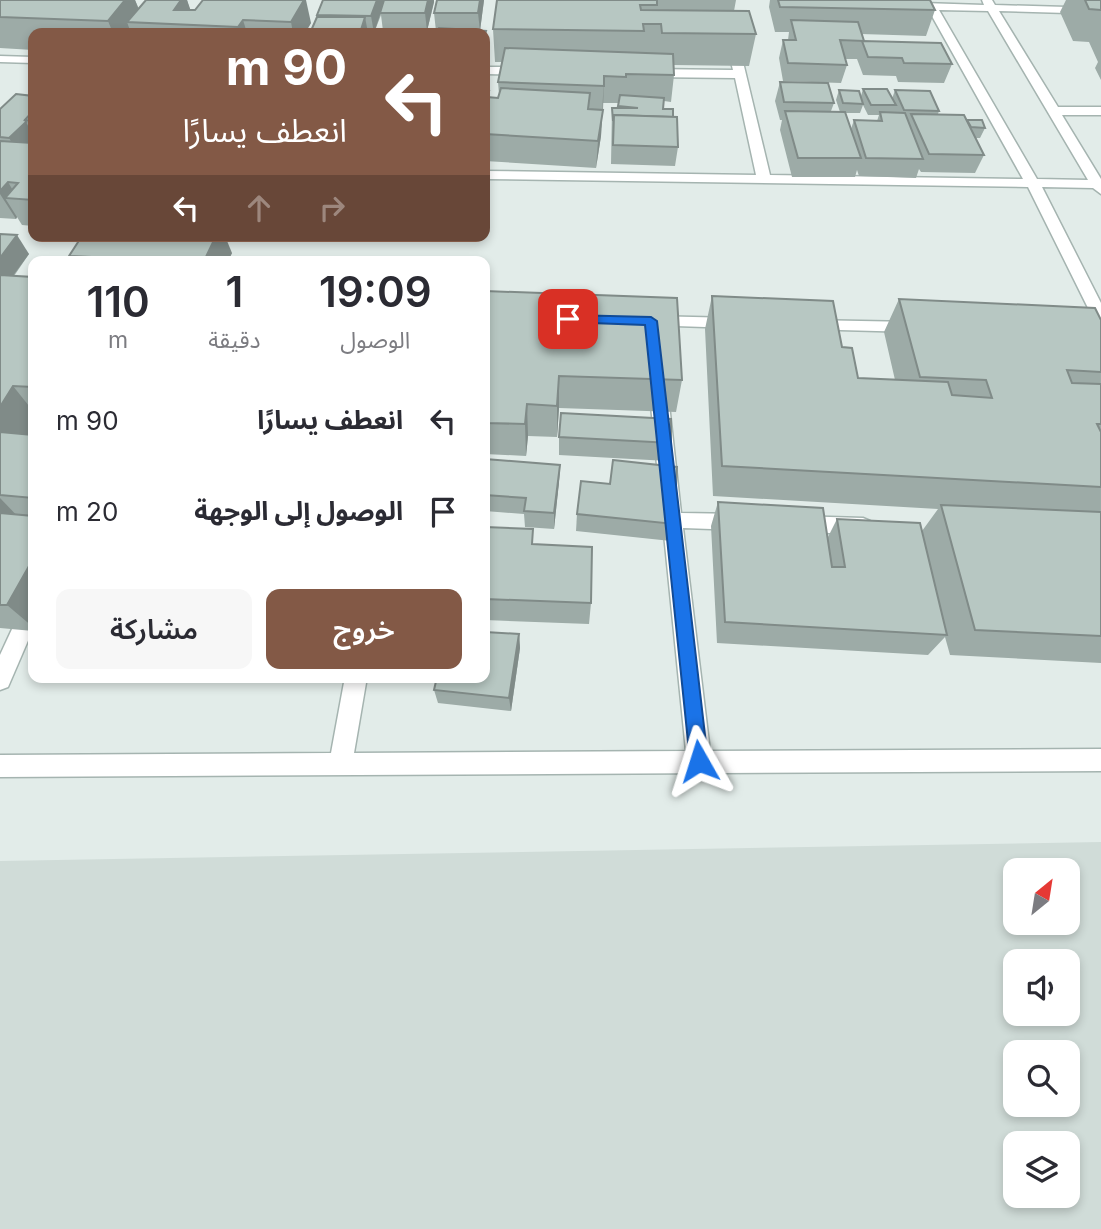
<!DOCTYPE html>
<html lang="ar">
<meta charset="utf-8">
<style>
body{margin:0;font-family:Inter,"Noto Sans Arabic",sans-serif;background:#f7f7f7;color:#2b2b33;direction:rtl;height:100vh;display:flex;flex-direction:column;font-size:26px;white-space:nowrap}
*{box-sizing:border-box;margin:0}
p{font-size:23px;color:#7c7c81}
.icon{flex:none;width:38px;height:38px;fill:none;stroke:currentColor;stroke-width:2;stroke-linecap:round;stroke-linejoin:round}
.map{position:relative;flex:1;overflow:hidden;direction:ltr}
.drawer{position:absolute;left:28px;top:256px;width:462px;height:427px;display:flex;flex-direction:column;background:#fff;border-radius:14px;box-shadow:0 4px 10px #0003;direction:rtl}
.drawer>*{flex:none}
.top-card{position:absolute;left:28px;top:28px;width:462px;height:214px;border-radius:14px;box-shadow:0 4px 10px #0003;direction:rtl;background:#835946;color:#fff;overflow:hidden}
.needle{width:46px;rotate:30deg}
.fabs{position:absolute;left:1003px;top:858px;display:grid;gap:14px}
.fabs a{display:grid;place-items:center;width:77px;height:77px;border-radius:14px;background:#fff;box-shadow:0 4px 10px #0003;font-size:35px}
.pin{position:absolute;display:grid;place-items:center;width:60px;height:60px;color:#fff;margin:-30px;border-radius:14px;box-shadow:0 4px 10px #0006}
.me{position:absolute;width:77px;margin:-38px;rotate:354deg;stroke-linejoin:round;filter:drop-shadow(0 0 5px #0008)}
.turn{display:flex;align-items:center;gap:24px;height:147px;padding:0 28px;font-size:32px}
.turn .icon{width:91px;height:91px;stroke-width:2.5}
.turn b{display:block;font-size:49px;line-height:60px}
.lanes{display:flex;align-items:center;height:66px;padding:0 28px;background:#0003;justify-content:center;gap:35px;direction:ltr}
.lanes .off{opacity:.35}
.eta{display:flex;justify-content:space-evenly;align-items:center;height:119px;text-align:center}
.eta b{font-size:42px;font-weight:600;line-height:49px}
.action{display:flex;gap:14px;margin-top:auto;padding:14px 28px}
.action a{flex:1;height:80px;border-radius:14px;background:#835946;color:#fff;font-size:28px;font-weight:600;line-height:80px;text-align:center}
.action a+a{background:#f7f7f7;color:#2b2b33}
ul{padding:0;list-style:none}
li{display:flex;align-items:center;gap:21px;height:91px;padding:0 28px}
li div{flex:1}
li b{display:block;font-size:26px}
li em{font-style:normal}
.map>svg:first-child{display:block}
</style>
<div class="map">
<svg width="1101" height="1229" viewBox="0 0 1101 1229">
<rect width="100%" height="100%" fill="#e2ece9"/>
<path fill="#d0dcd8" fill-rule="evenodd" d="M1101,842V1229H0V861ZM1015,870H1068V922H1015ZM1015,961H1068V1013H1015ZM1015,1052H1068V1104H1015ZM1015,1143H1068V1195H1015Z"/>
<g fill="none" stroke-linecap="round" stroke-linejoin="round">
<g stroke="#a5b4b0" stroke-width="3">
<g id="minor">
<path d="M982,0H992L995,5L1101,8V14L999,11L1058,107H1101V115H1062L1101,179V194L1093,188L1042,187L1101,303V323L1093,318L1028,187L485,179V171L756,175L735,78L648,77L642,73L648,69L733,70L731,62L737,59L743,62L770,175L1023,179L928,9L918,6L923,3L984,5ZM939,10L988,11L1088,180L1037,179Z"/>
<path d="M0,56L33,57V63L0,62Z"/>
<path d="M485,67H528L534,71L528,75L485,74Z"/>
<path d="M651,316L735,318L743,323L735,328L645,325L643,321Z"/>
<path d="M809,320L913,322L921,327L913,332L803,329L801,325Z"/>
<path d="M658,380L667,386L681,513L740,514L747,517L750,522L747,527L740,530L683,528L710,751L1101,749V771L0,777V755L331,753L345,677H367L354,753L686,751L649,386Z"/>
<path d="M797,516L863,518L870,521L873,526L870,531L863,534L797,532L790,529L787,524L790,519Z"/>
<path d="M33,596V629L8,687L0,690V655L26,599Z"/>
</g>
</g>
<use href="#minor" fill="#fff" fill-rule="evenodd"/>
</g>
<g fill="#9daba7" fill-rule="evenodd">
<path d="M0,0H135L139,9L146,0H187L190,10L311,23L305,33H33V50L0,48Z"/>
<path d="M323,0H384V1V0H434V2L427,31H383L381,15L374,33H310Z"/>
<path d="M437,0H484L480,30L486,31L487,49L485,33L436,31L434,13Z"/>
<path d="M497,0H736L734,11L756,34L749,66L674,65V75L671,102L664,101L663,109L678,147L675,166L611,164L612,108H618L619,103H603L601,136L596,168L485,161V91H489V97L498,98L499,94L498,82L503,62H495L493,29Z"/>
<path d="M770,0H930L935,10L926,36L861,34L863,41L952,64L944,83L898,82L896,76L863,75L857,59H845L847,65L841,83L783,81L779,58L783,40H788L789,32H775L769,7Z"/>
<path d="M1066,0H1101V80L1095,68L1098,62L1089,42L1073,41L1060,12Z"/>
<path d="M780,82L834,103L831,111L840,112L836,100L839,90L861,96L863,89L892,99L895,90L939,111L938,114L967,120L985,128L980,138H976L984,155L975,173L921,172L919,169L916,178L859,176L857,170L855,177H792L780,130L782,120H780L775,101ZM863,105L868,115H879L877,121L854,120L851,129L845,113H860Z"/>
<path d="M33,96V226L22,225L17,217L16,219L0,218V109Z"/>
<path d="M0,234L29,254L14,276L33,277V427L29,434L33,435V631L0,628Z"/>
<path d="M232,253L228,261H71L69,256Z"/>
<path d="M485,291L682,380L676,412L559,408L557,437L528,436L526,456L485,454Z"/>
<path d="M712,296L842,347L858,378L895,380L884,332L899,299L1101,320V663L950,655L945,637L928,655L717,643L711,526L718,502L828,537L837,519L922,531L938,509L713,496L705,329Z"/>
<path d="M559,437L671,443L668,461L559,455Z"/>
<path d="M485,459L560,465L559,482L554,529L525,527L524,514L485,511Z"/>
<path d="M610,484L674,524L671,541L576,531L577,514Z"/>
<path d="M485,527L533,544L591,603L589,624L485,620Z"/>
<path d="M519,634L520,648L511,711L438,703L434,690Z"/>
</g>
<g fill="#808b88">
<path d="M122,0H135L144,23L127,22L131,33H113L108,21Z"/>
<path d="M181,0H187L194,20L174,10Z"/>
<path d="M304,0H306L311,23L305,33H293L291,22Z"/>
<path d="M377,0H384V3L374,33L371,16Z"/>
<path d="M428,0H434V2L427,31L425,13Z"/>
<path d="M480,0H484L480,31L478,13Z"/>
<path d="M365,17L368,33H360Z"/>
<path d="M243,20L247,33H240L238,27Z"/>
<path d="M486,31L487,49L485,55V34Z"/>
<path d="M604,76L601,136L596,168L598,141L603,110Z"/>
<path d="M26,122L33,135V143L20,156L9,138Z"/>
<path d="M8,182L18,199L5,198L17,217L16,219L0,194V191Z"/>
<path d="M17,235L29,254L4,288L0,282V258Z"/>
<path d="M216,236H225L232,253L228,261H204Z"/>
<path d="M559,376V408L557,437V406Z"/>
<path d="M13,386L33,411V427L12,462L0,449V407Z"/>
<path d="M527,404L528,436L526,456L525,424Z"/>
<path d="M560,465L559,482L554,529V513Z"/>
<path d="M0,498L25,524L0,526Z"/>
<path d="M33,559V627L7,605Z"/>
<path d="M519,634L520,648L511,711L509,698Z"/>
</g>
<g fill="#b7c7c2" stroke="#808b88" stroke-width="2">
<path d="M0,0H125L108,21L0,17Z"/>
<path d="M146,0H181L174,10H195L203,0H304L291,22L243,20L238,27L127,22Z"/>
<path d="M323,0H377L371,16L317,15Z"/>
<path d="M384,0H428L425,13H380Z"/>
<path d="M437,0H480L478,13H434Z"/>
<path d="M497,0H657V5H640L641,10L749,11L756,34L662,33L661,24H643L644,31L493,29Z"/>
<path d="M778,0H930L935,10L780,7Z"/>
<path d="M1085,0H1101V10L1089,9Z"/>
<path d="M317,17H365L360,33H310Z"/>
<path d="M791,20L858,22L864,41L840,40L847,65L788,63L783,40H796Z"/>
<path d="M439,28L486,31L485,34L437,33Z"/>
<path d="M862,41L941,43L952,64L904,63L902,58L868,57Z"/>
<path d="M505,48L673,54L674,75L626,74V77L604,76V86L498,82Z"/>
<path d="M780,82L828,83L834,103L784,102Z"/>
<path d="M501,88L590,93L588,109L603,110L598,141L485,134V91H489L487,97L498,98Z"/>
<path d="M863,89H887L896,105H871Z"/>
<path d="M839,90L859,91L863,104L843,103Z"/>
<path d="M895,90L930,91L939,111L904,110Z"/>
<path d="M16,94L33,96V112L25,120L26,122L9,138L0,137V109Z"/>
<path d="M620,95L664,98L663,109H673V117L614,115L613,121L612,108H638L618,106Z"/>
<path d="M33,111V121L25,120Z"/>
<path d="M785,111L845,112L861,158H798Z"/>
<path d="M880,112L905,113L923,159L866,158L854,120L882,121Z"/>
<path d="M911,114L964,115L984,155L929,154Z"/>
<path d="M614,115L677,117L678,147L613,145Z"/>
<path d="M967,120H982L985,128L971,127Z"/>
<path d="M0,141L33,143V200L5,198L18,183L8,182L0,191Z"/>
<path d="M0,234L17,235L0,258Z"/>
<path d="M82,236H216L204,261H88L90,257L69,256Z"/>
<path d="M0,275L33,277V387L13,386L0,407Z"/>
<path d="M485,291L677,298L682,380L559,376L557,406L527,404L525,424L485,423Z"/>
<path d="M712,296L833,301L842,347L852,348L858,378L948,382L952,395L992,398L986,380L920,377L899,299L1095,308L1101,320V372L1067,370L1072,383L1101,384V424H1097L1101,432V487L722,466Z"/>
<path d="M561,413L671,419V443L559,437Z"/>
<path d="M0,432L33,435V498L0,495Z"/>
<path d="M485,459L560,465L554,513L524,511L526,498L485,495Z"/>
<path d="M613,460L677,467L674,524L577,514L581,481L610,484Z"/>
<path d="M718,502L823,508L832,567H845L837,519L920,523L947,635L725,622Z"/>
<path d="M941,505L1101,512V636L975,630Z"/>
<path d="M0,513L33,516V559L7,605H0Z"/>
<path d="M485,527L533,529L532,544L592,547L591,603L485,599Z"/>
<path d="M485,632L519,634L509,698L434,690L437,677H485Z"/>
</g>
<path fill="#1a73e8" stroke="#114b97" stroke-width="2" d="M568,315L651,317L657,321L708,761L705,767L699,769L692,767L690,761L645,325L564,322L562,319Z"/>
</svg>
<div class="fabs">
<a><svg class="needle" viewBox="-14 -14 28 28"><path d="M0-13l5 13h-10z" fill="#e53935"/><path d="M0 13l5-13h-10z" fill="#7c7c81"/></svg></a>
<a><svg class="icon" aria-label="sound" viewBox="0 0 24 24"><path d="M4 9h4l5-4v14l-5-4H4zM17 9q2 3 0 6"/></svg></a>
<a><svg class="icon" aria-label="search" viewBox="0 0 24 24"><circle cx="10" cy="10" r="6"/><path d="M15 15l6 6"/></svg></a>
<a><svg class="icon" aria-label="layers" viewBox="0 0 24 24"><path d="M12 4l9 5-9 5-9-5zM3 14l9 5 9-5"/></svg></a>
</div>
<div class="pin" style="left:568px;top:319px;background:#d93025"><svg class="icon" aria-label="arrive" viewBox="0 0 24 24"><path d="M6 21V4h12l-3 4 3 4H6"/></svg></div>
<svg class="me" style="left:699px;top:761px" viewBox="-20 -20 40 40"><path d="M0-17L14 15 0 8-14 15z" fill="#1a73e8" stroke="#fff" stroke-width="4"/></svg>
<div class="top-card">
<div class="turn"><svg class="icon" aria-label="left" viewBox="0 0 24 24"><path d="M17 20v-9H6M10 6l-5 5 5 5"/></svg><div><b>90 m</b>انعطف يسارًا</div></div>
<div class="lanes"><svg class="icon" aria-label="left" viewBox="0 0 24 24"><path d="M17 20v-9H6M10 6l-5 5 5 5"/></svg><svg class="icon off" aria-label="ahead" viewBox="0 0 24 24"><path d="M12 20V5M6 11l6-6 6 6"/></svg><svg class="icon off" aria-label="right" viewBox="0 0 24 24"><path d="M7 20v-9h11M14 6l5 5-5 5"/></svg></div>
</div>
<section class="drawer">
<div class="eta">
<div><b>19:09</b><p>الوصول</p></div>
<div><b>1</b><p>دقيقة</p></div>
<div><b>110</b><p>m</p></div>
</div>
<ul>
<li><svg class="icon" aria-label="left" viewBox="0 0 24 24"><path d="M17 20v-9H6M10 6l-5 5 5 5"/></svg><div><b>انعطف يسارًا</b></div><em>90 m</em></li>
<li><svg class="icon" aria-label="arrive" viewBox="0 0 24 24"><path d="M6 21V4h12l-3 4 3 4H6"/></svg><div><b>الوصول إلى الوجهة</b></div><em>20 m</em></li>
</ul>
<div class="action"><a>خروج</a><a>مشاركة</a></div>
</section>
</div>
